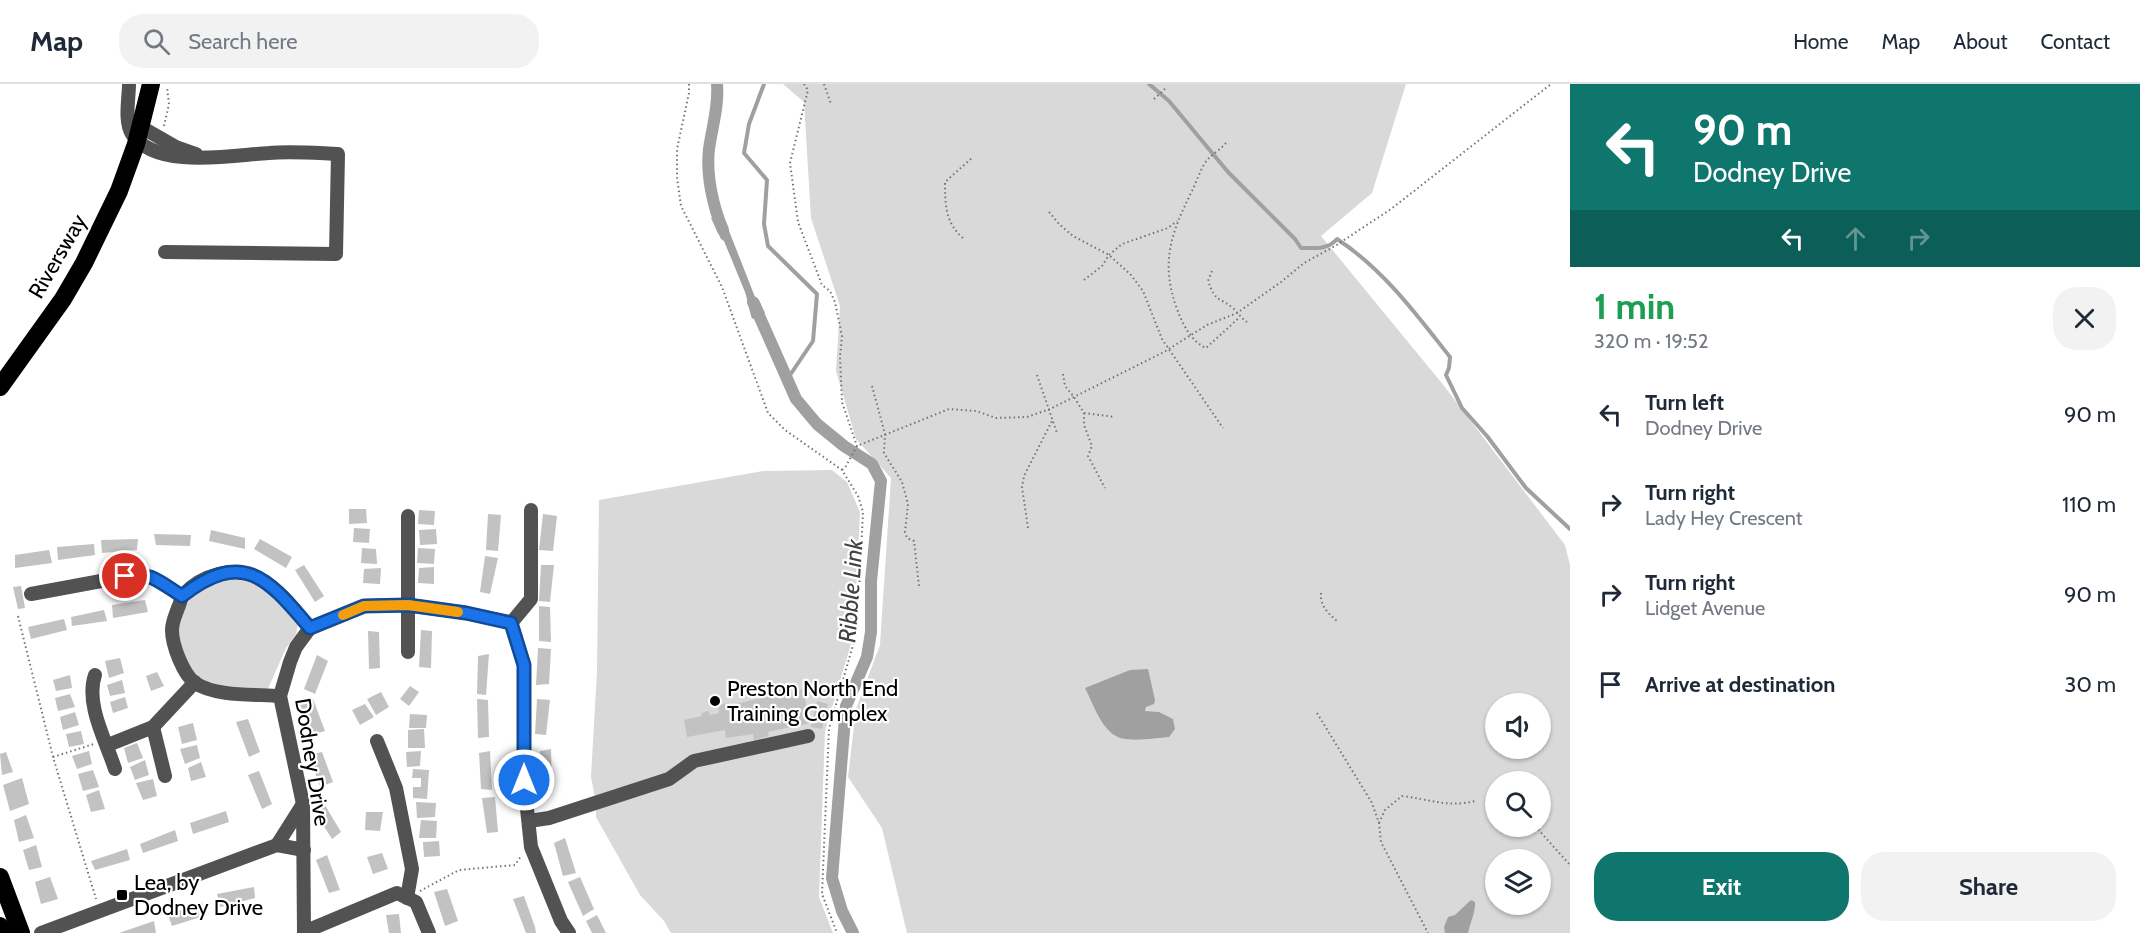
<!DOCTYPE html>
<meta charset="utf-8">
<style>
body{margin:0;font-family:Cabin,sans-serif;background:#f2f2f3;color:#1f2937;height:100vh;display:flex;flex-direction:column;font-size:22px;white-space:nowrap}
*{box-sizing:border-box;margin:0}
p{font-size:20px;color:#747a83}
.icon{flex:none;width:33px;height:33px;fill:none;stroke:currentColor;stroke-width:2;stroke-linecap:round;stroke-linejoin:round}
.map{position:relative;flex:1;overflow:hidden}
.panel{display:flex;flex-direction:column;background:#fff;width:570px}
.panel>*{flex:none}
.guide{background:#0f766e;color:#fff;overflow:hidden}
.fabs{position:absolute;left:1485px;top:609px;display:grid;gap:12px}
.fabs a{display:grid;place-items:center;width:66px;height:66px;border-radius:50%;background:#fff;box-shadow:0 2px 4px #0004;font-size:30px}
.pin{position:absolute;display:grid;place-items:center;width:51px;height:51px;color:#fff;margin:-26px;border:3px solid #fff;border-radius:50%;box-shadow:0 2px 6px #0007}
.me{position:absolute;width:66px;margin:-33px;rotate:0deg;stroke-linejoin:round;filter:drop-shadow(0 0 4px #0008)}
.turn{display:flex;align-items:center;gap:21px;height:126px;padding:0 24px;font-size:27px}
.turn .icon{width:78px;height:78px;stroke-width:2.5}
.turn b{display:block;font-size:42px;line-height:51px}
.lanes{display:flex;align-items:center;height:57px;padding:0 24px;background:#0003;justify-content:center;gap:30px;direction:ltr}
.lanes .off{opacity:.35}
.round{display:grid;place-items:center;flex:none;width:63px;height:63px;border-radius:24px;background:#f2f2f3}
.summary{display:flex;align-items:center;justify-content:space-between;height:102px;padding:0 24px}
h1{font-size:36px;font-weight:700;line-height:45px;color:#1e9e55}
.cta{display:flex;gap:12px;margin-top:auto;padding:12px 24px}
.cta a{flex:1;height:69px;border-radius:24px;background:#0f766e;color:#fff;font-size:24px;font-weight:700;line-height:69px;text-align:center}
.cta a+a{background:#f2f2f3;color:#1f2937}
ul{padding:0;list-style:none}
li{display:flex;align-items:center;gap:18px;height:90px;padding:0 24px}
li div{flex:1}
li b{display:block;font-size:22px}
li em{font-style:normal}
header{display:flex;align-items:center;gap:36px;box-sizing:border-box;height:84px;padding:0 30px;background:#fff;border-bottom:2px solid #e0e1e3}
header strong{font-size:28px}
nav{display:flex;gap:33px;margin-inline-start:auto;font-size:21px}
.search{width:420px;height:54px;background:#f2f2f3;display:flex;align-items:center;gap:15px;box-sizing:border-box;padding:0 21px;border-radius:24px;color:#747a83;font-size:22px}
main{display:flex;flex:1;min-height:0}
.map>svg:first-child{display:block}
</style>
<header>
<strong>Map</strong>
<div class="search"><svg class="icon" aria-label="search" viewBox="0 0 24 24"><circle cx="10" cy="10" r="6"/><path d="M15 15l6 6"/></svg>Search here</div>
<nav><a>Home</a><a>Map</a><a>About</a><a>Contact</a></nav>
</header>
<main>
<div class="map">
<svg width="1570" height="849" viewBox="0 0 1570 849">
<rect width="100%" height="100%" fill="#fff"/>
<g fill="#d9d9d9" fill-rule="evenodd">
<path d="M783,0H1406L1372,109L1321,152L1445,303L1565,461L1570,481V849H907L882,744L848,693L856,625L880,561L891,394L856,355L836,287L840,222L811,134L804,18ZM1496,620H1540V664H1496ZM1496,698H1540V742H1496ZM1496,776H1540V820H1496Z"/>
<path d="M832,386L847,398L860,428L854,550L825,647L819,813L833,849H671L664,837L640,811L596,733V719L591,693L597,587L599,416L763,387Z"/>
<path d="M230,494H244L265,502L293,533L298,541L296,550L286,564L267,607L216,603L195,592L179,561V537L185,523L197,505L217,496Z"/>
</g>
<g fill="#a0a0a0">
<path d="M722,129L755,213L759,216L765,229L752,235C749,226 748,217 745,208L724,157L721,155L711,134Z"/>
<path d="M1148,585L1155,616L1154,620L1146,623L1145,627L1159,628L1173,635L1175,645L1169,653C1156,654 1127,659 1116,652C1100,643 1093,619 1085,604L1130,586Z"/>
<path d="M1471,816L1475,818C1476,827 1470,839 1468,849H1445L1444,843L1448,833L1455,831Z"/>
</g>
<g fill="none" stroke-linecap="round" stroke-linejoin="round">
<g stroke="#a0a0a0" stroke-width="4">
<path d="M764,0L749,40L744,69L767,96L764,140L768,162L817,210L813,257L786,297"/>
<path d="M1149,0L1169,17L1228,88L1295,155L1301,164C1314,164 1328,166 1337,155C1383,185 1417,231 1450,273L1449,284L1446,291L1462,324L1487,352L1526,404L1570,445"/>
</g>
<g stroke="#a0a0a0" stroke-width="12">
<path d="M717,0C719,22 712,43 709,65C706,91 713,123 723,146"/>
<path d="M753,218L796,315L817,340L844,362L872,380L881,397L871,497V548L867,573L846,622L832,794L842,827L853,849"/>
</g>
</g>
<g fill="#c2c2c2">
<path d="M349,425H366L367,439L349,440Z"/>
<path d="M419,426L435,427L434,441L418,440Z"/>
<path d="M488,430L501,431L498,467L486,466Z"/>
<path d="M543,430L557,432L553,467L539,466Z"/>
<path d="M354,444L370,445L369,459L353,458Z"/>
<path d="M436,445L437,460L420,461L419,446Z"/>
<path d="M211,446L245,454V465L209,457Z"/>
<path d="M154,450L191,451L190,462L156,461Z"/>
<path d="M138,455L137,466L102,469L101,456Z"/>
<path d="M260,455L292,473L286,484L254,465Z"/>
<path d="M94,460L95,471L58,476L57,463Z"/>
<path d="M362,464L376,465L377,480L361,479Z"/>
<path d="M418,464L435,465L434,480L417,479Z"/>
<path d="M49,466L52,479L15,484V471Z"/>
<path d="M485,472L498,474L490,510L480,508Z"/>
<path d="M304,481L324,512L315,518L295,486Z"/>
<path d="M541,481H554L550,518L539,517Z"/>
<path d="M434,483V500L418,499L419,484Z"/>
<path d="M381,484L380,500L363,499L364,485Z"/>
<path d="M21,502L25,524L18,525L13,503Z"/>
<path d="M145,516L148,528L113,534L112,521Z"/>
<path d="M539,522L550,523L551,558L539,557Z"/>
<path d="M104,526L107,537L72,542L71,533Z"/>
<path d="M64,535L67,546L31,555L28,543Z"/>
<path d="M421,546L432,547L431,584L419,583Z"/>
<path d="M368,547L379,548L380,584L369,585Z"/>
<path d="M538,564L551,565L549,600L536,601Z"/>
<path d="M489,570L486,611L477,610L478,572Z"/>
<path d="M317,571L328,577L315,610L304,605Z"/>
<path d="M120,574L124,589L109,594L105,577Z"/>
<path d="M157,588L164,602L151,607L146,592Z"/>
<path d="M70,591L72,604L56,607L53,596Z"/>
<path d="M122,596L125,609L110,612L107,601Z"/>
<path d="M410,602L419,608L409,622L400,615Z"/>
<path d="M803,605L810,639L768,648L769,652L754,656L753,650L726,654L725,646L687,653L684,636L702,632L701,629L709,627L710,631L719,629L718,621L729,619L731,631L737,630L735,620Z"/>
<path d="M381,608L389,623L376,631L367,615Z"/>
<path d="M70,610L75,623L58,627L55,614Z"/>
<path d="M125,613L128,624L113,629L110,618Z"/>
<path d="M313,615L325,647L312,651L300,620Z"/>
<path d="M477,615L488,616L489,653L478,654Z"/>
<path d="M537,615L550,616L546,651L535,650Z"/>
<path d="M817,617L828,620L822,645L811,643Z"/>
<path d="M365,620L374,633L360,641L352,626Z"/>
<path d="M75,628L79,641L63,646L60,633Z"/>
<path d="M410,630L427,631L426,644H409Z"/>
<path d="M248,635L260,668L249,673L236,638Z"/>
<path d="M193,639L197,656L182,660L178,643Z"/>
<path d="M424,645L425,664H408V646Z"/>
<path d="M81,647L84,660L69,663L66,650Z"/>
<path d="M137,659L143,674L128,679L124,664Z"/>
<path d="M197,661L200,674L185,680L180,665Z"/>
<path d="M551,665L552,702L539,703L540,667Z"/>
<path d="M89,667L92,680L77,685L72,672Z"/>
<path d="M421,667L420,682L407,683L406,668Z"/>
<path d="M490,667L492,706L481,705L479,669Z"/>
<path d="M6,668L13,688L2,691L0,670Z"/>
<path d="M322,668L333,698L320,703L309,671Z"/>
<path d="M145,676L149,691L135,696L130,683Z"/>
<path d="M201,678L206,693L191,697L188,684Z"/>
<path d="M413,685L429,686L427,715L413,714V703H421V694H412Z"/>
<path d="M93,686L99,703L83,707L78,690Z"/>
<path d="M259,687L272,720L262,725L248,691Z"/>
<path d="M22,694L29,720L10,727L3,701Z"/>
<path d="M153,695L157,712L143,716L136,699Z"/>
<path d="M99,706L105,725L91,728L86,711Z"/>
<path d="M495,713L498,748L487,749L482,714Z"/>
<path d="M323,718L341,748L332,755L313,725Z"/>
<path d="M416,718L436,719L435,733L417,734Z"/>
<path d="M226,727L229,738L193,750L190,739Z"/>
<path d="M366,728H383L380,747L365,746Z"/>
<path d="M26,731L34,754L19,758L14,736Z"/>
<path d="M421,736L437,737L436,754H419Z"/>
<path d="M175,746L178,757L143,769L140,760Z"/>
<path d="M565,754L576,789L563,792L554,759Z"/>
<path d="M439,757L440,772L424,773L423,758Z"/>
<path d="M36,761L42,783L29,786L23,766Z"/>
<path d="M127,765L130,776L95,786L91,777Z"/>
<path d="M382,769L388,785L373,790L367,773Z"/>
<path d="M327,771L340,806L329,809L316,776Z"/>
<path d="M50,793L58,815L41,820L35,798Z"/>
<path d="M580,793L594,825L583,832L568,798Z"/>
<path d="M254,803L255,814L220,823L217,810Z"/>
<path d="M447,805L458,837L445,842L434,808Z"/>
<path d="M524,812L535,843L536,849H526L513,815Z"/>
<path d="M202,818L207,831L172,842L168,831Z"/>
<path d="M399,830L401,849H389L386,831Z"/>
<path d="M597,831L606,849H592L586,837Z"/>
<path d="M154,837L156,849H119Z"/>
</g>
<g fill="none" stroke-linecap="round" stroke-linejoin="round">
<g stroke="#747474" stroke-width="2" stroke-dasharray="1.5 3" stroke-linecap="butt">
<path d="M689,0V9L677,65V94L681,122L722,203L768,329L785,346L842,386L858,412L863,428L857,547L829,645L822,810L837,849"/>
<path d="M804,0L808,6L790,79L798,138L822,201L830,207L835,218L842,252L840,273L842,318L857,362"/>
<path d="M824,0L831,20"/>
<path d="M1154,15L1167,3"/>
<path d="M164,42L169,20L167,3"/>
<path d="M1226,59C1221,65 1214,69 1209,74C1201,82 1197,97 1192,107C1171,149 1160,179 1177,225C1183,241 1191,257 1206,264L1240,233"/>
<path d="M1049,128L1059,140L1073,152L1109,171L1131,191L1143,207L1162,255L1223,344"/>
<path d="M963,154C945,139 945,119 945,98L972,74"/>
<path d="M1212,187L1208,197C1216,219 1218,212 1233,224C1238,229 1241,234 1247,238"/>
<path d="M1084,196L1102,182L1109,171L1122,160L1168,144L1177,137"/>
<path d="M1063,290L1065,302L1074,313L1084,329V341L1092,362L1088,372L1105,404"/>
<path d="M1037,291L1057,349"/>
<path d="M872,302L885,350L884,369L902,398L908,420L905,448L907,454L914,457L919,502"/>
<path d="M1084,329L1115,333"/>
<path d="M842,386L846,382L857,362L949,325L976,327L996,334L1027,333L1050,325L1164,268L1207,241L1237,229L1281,198L1304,179L1335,162L1391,125L1551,0"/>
<path d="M1028,444L1022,403L1024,392L1053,335"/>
<path d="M1321,509C1320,522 1328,529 1337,537"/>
<path d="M18,532L53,673L96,815"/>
<path d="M1317,629L1372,719L1379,739L1381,758L1428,849"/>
<path d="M53,673L94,660"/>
<path d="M1491,707L1496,708"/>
<path d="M1379,739L1385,726L1402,712C1429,715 1447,724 1475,717"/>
<path d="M1535,742L1570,781"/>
<path d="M420,807L459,786L515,781L521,772"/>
</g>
<g stroke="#525252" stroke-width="14">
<path d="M129,0C129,15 124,37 132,50C156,86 233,71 269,69C291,67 315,69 338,70L336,170L165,168"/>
<path d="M141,43L176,63L196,70"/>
<path d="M408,432V568"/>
<path d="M31,510L139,490L151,493L182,512"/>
<path d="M511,539L531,515V426"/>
<path d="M95,591C85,620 106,657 115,685"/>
<path d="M280,612C256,610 216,613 195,599C183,590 172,561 172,546C172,538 176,530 178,524C180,520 181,514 183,511C201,491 234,481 258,494C280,505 295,526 310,544"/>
<path d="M153,643L165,692"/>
<path d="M377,657L396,704L412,785L407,814"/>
<path d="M108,661L153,643L195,598"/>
<path d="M529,737L549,734L669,695L694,677L808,652"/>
<path d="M277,761L303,720"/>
<path d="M304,848L397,809L416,818L429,849"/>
<path d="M41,849L277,761L304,766"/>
<path d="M304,849L303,720L280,612L290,578L296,563L310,544L364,522L408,521L466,529L511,539L524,581V696L531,763L561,837L569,849"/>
</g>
<g stroke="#000" stroke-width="18">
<path d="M0,303L63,215L84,179L119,107L136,60L151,0"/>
<path d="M0,793L21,849"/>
<path d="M0,842L3,849"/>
</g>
</g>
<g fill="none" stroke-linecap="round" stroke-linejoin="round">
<g stroke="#114b97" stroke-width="15">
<path id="route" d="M125,492C151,487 161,499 182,512C244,464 268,495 310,544L364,522L408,521L466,529L511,539L524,581V696"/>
</g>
<use href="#route" stroke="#1a73e8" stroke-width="10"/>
<path stroke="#f59e0b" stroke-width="10" d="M343,531L364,522L408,521L458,528"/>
</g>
<g fill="#000" stroke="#fff" stroke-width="2">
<circle cx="715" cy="617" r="6"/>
<rect x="116" y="805" width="12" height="12" rx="3"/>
</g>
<g text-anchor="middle" stroke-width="4.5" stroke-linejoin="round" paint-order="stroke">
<g font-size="22" fill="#000" stroke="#fff">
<text transform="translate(57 172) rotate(-60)" y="8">Riversway</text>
<text transform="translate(313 678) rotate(81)" y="8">Dodney Drive</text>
</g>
<g font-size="22" fill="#000" stroke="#fff" text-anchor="start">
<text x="727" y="612">Preston North End<tspan x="727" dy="25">Training Complex</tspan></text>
<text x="134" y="806">Lea, by<tspan x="134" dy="25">Dodney Drive</tspan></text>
</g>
<g font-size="24" font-style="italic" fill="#414141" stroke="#fff">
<text transform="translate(851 507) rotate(-86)" y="8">Ribble Link</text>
</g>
</g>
</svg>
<div class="fabs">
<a><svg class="icon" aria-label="sound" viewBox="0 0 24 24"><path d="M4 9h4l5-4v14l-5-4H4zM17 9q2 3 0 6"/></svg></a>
<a><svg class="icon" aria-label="search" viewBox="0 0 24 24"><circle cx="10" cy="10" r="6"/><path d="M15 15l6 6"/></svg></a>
<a><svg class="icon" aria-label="layers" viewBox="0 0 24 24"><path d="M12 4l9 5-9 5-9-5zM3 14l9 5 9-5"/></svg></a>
</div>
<div class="pin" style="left:125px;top:492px;background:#d93025"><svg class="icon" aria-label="arrive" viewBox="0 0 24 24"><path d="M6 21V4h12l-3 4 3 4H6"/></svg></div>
<svg class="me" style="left:524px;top:696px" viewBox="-20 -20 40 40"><circle r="17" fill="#1a73e8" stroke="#fff" stroke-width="3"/><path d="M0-11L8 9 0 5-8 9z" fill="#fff"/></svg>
</div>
<section class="panel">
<div class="guide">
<div class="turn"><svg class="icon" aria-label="left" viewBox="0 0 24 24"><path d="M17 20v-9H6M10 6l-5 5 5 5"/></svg><div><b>90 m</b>Dodney Drive</div></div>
<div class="lanes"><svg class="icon" aria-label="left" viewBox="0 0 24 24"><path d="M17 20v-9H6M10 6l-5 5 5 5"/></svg><svg class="icon off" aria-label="ahead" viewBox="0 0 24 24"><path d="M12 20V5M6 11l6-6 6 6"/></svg><svg class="icon off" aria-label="right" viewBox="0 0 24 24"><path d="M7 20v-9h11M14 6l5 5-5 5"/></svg></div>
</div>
<div class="summary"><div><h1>1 min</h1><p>320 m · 19:52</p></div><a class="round"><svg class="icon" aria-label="close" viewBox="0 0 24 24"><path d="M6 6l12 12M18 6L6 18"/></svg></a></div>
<ul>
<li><svg class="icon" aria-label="left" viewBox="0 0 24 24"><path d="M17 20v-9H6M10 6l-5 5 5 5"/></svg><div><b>Turn left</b><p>Dodney Drive</p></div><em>90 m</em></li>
<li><svg class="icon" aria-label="right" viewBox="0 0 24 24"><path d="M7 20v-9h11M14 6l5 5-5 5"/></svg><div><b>Turn right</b><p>Lady Hey Crescent</p></div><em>110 m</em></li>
<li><svg class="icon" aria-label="right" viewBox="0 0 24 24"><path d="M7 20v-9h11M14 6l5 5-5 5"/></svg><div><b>Turn right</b><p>Lidget Avenue</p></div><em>90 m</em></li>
<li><svg class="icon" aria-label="arrive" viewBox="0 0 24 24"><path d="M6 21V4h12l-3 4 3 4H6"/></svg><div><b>Arrive at destination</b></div><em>30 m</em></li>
</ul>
<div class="cta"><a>Exit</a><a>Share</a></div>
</section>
</main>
